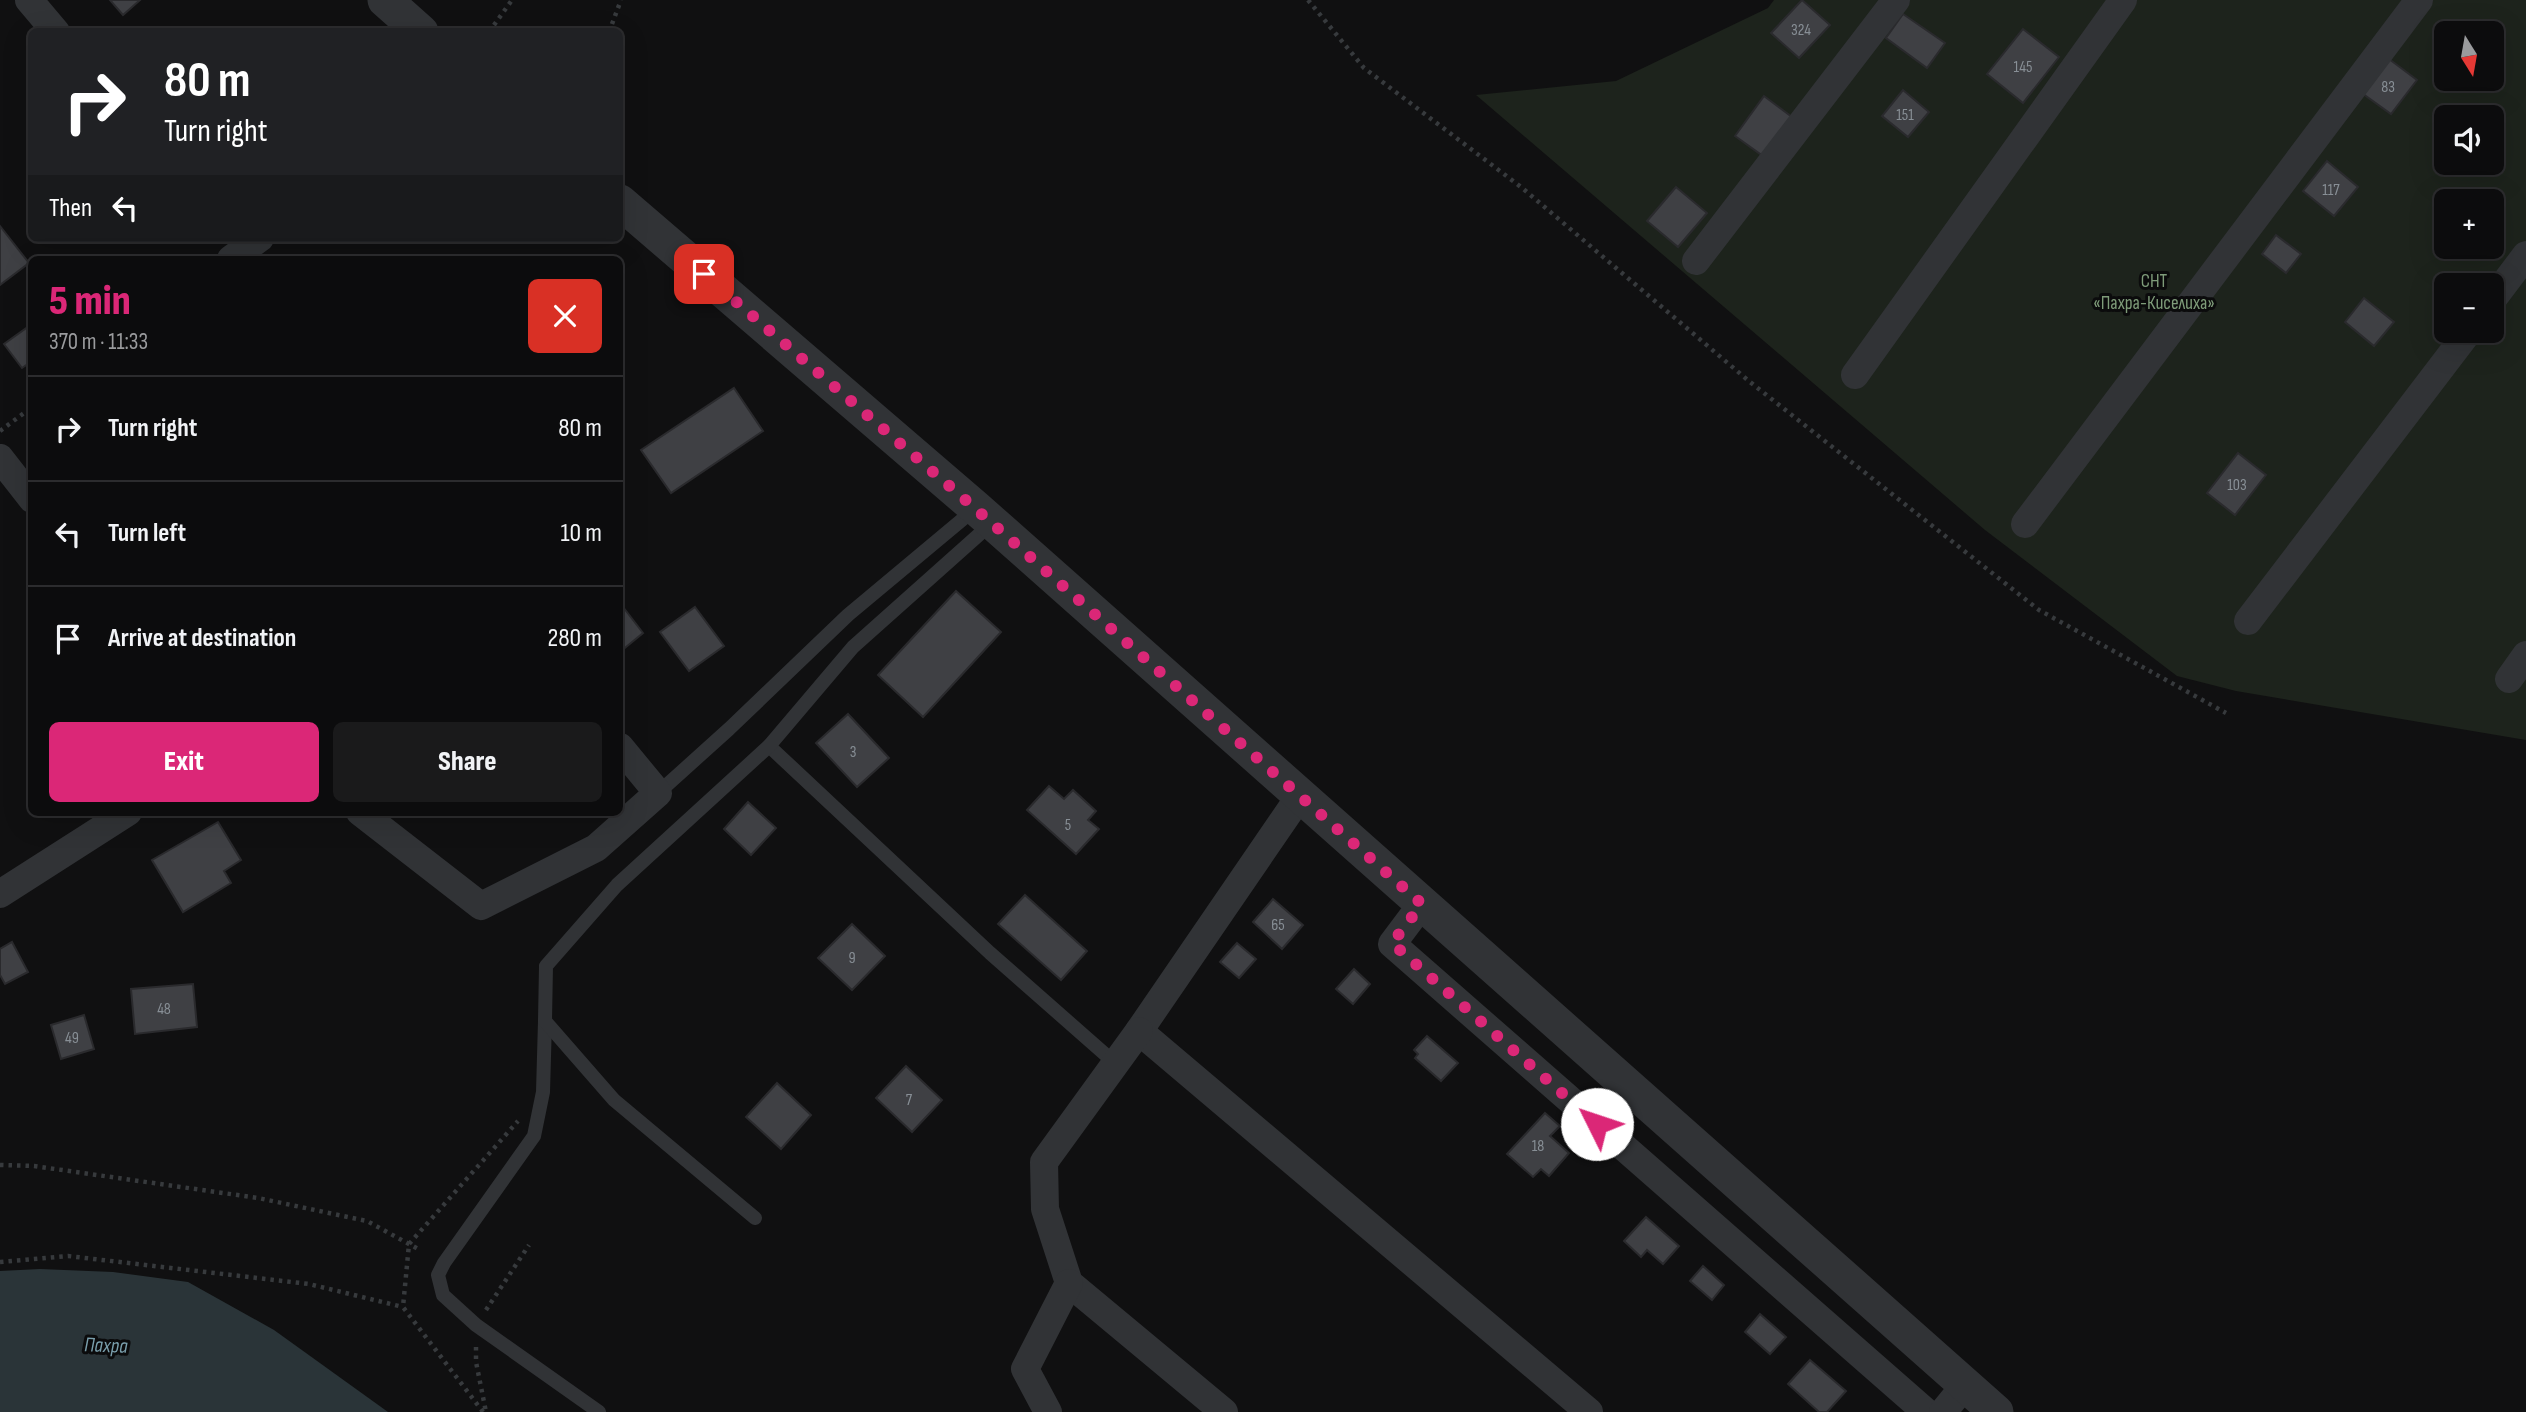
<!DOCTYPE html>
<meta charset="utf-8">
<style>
body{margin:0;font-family:"Sofia Sans Condensed",sans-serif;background:#1a1a1b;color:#f1f3f6;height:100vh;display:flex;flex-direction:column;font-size:26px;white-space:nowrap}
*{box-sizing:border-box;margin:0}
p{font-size:23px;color:#9a9b9d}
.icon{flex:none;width:38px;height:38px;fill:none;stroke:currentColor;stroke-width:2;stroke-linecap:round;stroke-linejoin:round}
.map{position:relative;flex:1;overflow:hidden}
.panel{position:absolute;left:28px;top:256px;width:595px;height:560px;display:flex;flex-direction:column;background:#0c0c0d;border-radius:10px;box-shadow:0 7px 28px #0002,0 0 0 2px #2c2c2e}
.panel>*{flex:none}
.guide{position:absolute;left:28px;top:28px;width:595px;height:214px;border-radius:10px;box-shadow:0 7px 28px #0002,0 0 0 2px #2c2c2e;background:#202124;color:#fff;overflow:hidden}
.needle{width:46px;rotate:169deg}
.buttons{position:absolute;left:2434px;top:21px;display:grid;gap:14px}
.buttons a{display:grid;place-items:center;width:70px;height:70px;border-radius:10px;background:#0c0c0d;box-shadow:0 7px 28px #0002,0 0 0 2px #2c2c2e;font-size:35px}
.pin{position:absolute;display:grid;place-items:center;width:60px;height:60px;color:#fff;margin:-30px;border-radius:14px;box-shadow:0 4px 10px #0006}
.me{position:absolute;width:77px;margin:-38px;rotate:311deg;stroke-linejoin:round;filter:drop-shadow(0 0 5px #0008)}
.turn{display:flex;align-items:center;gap:24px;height:147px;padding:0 21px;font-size:32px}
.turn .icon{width:91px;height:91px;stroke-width:2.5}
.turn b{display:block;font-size:49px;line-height:60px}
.then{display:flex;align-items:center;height:66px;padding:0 21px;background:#0003;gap:14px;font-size:26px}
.round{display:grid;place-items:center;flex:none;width:74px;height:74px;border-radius:10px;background:#1a1a1b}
.summary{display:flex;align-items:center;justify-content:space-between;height:119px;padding:0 21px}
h1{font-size:42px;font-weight:800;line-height:52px;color:#db2777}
.cta{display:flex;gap:14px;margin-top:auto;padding:14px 21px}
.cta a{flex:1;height:80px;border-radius:10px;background:#db2777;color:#fff;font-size:28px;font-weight:800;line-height:80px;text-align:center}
.cta a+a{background:#1a1a1b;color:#f1f3f6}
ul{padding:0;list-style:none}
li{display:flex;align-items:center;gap:21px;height:105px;padding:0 21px;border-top:2px solid #2c2c2e}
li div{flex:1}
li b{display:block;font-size:26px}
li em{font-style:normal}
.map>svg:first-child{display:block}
</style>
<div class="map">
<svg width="2526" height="1412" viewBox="0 0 2526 1412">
<rect width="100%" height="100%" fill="#101011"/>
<path fill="#1d231c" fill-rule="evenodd" d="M1774,0H2526V740L2236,691L2177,676L1985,530L1476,95L1616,81L1768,8ZM2446,33H2492V79H2446ZM2446,117H2492V163H2446ZM2446,201H2492V247H2446ZM2446,285H2492V331H2446Z"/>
<path fill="#2a3438" d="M40,1269L113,1272L188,1282L274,1330L388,1412H0V1271Z"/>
<g fill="#3f4044" stroke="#2a2a2d" stroke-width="2">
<path d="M110,0H140L123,15Z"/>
<path d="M1802,0L1830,25L1799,58L1771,33Z"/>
<path d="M1903,14L1945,43L1927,68L1886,38Z"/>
<path d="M2023,29L2059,57L2023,103L1987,74Z"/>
<path d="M2385,56L2417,80L2391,114L2359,91Z"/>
<path d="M1903,90L1929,112L1908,137L1882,116Z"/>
<path d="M1764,96L1792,117L1763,156L1735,136Z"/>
<path d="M2327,161L2358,187L2334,216L2303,191Z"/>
<path d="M1676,187L1707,213L1678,247L1647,221Z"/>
<path d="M0,226L29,263L0,285Z"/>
<path d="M2276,235L2301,254L2286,273L2262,254Z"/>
<path d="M2364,298L2394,322L2374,346L2345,322Z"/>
<path d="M32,324V361L22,368L4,344Z"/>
<path d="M734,388L763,431L671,493L641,450Z"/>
<path d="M2238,453L2266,475L2235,515L2207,493Z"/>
<path d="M956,591L1001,632L923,717L878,675Z"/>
<path d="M620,603L643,633L620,652Z"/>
<path d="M695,607L724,646L689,671L660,632Z"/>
<path d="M848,714L889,758L857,787L816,743Z"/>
<path d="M1049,786L1064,799L1073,790L1096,811L1088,820L1099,829L1076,854L1027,810Z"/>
<path d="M748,802L776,828L751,855L724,829Z"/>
<path d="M218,822L241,860L224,871L231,883L183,912L152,860Z"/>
<path d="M1025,895L1087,951L1061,980L998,924Z"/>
<path d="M1273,899L1303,925L1282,949L1253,922Z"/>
<path d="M852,924L885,956L852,990L818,958Z"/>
<path d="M12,942L28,972L5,984L0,975V949Z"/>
<path d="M1237,943L1256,959L1239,978L1220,962Z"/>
<path d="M1354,969L1370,984L1353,1004L1336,989Z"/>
<path d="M193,984L197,1027L135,1034L131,989Z"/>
<path d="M84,1015L94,1049L61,1059L51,1025Z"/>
<path d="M1427,1036L1458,1063L1441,1081L1415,1058L1418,1054L1414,1050Z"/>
<path d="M906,1066L942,1100L912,1132L876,1098Z"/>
<path d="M777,1083L811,1115L781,1149L746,1117Z"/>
<path d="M1545,1113L1560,1126L1550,1136L1569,1153L1549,1176L1541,1169L1533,1177L1507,1154Z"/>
<path d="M1646,1217L1679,1246L1663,1264L1647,1250L1641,1257L1624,1241Z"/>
<path d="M1703,1266L1724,1285L1712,1300L1690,1281Z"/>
<path d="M1760,1314L1786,1337L1770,1354L1745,1332Z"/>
<path d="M1810,1360L1846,1391L1827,1412H1819L1788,1384Z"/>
</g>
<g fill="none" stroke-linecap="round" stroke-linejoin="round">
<g stroke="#373a3d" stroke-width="4.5" stroke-dasharray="3.5 5" stroke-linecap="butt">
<path d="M1308,0L1364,68L1521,187L1750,382L2039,610L2226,713"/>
<path d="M489,32L512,0"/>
<path d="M609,32L621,0"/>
<path d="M0,431L32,407"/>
<path d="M0,1165L34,1166L258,1198L367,1221L420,1250"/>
<path d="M0,1262L68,1256L309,1284L403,1307"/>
<path d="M486,1310L529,1245"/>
<path d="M476,1347V1362L486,1412"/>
<path d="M483,1412L403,1307L409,1244L518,1121"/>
</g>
<g stroke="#313336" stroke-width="14">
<path d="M769,746L990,953L1115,1063"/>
<path d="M658,793L729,729L848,615L975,509"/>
<path d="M545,1021L543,1092L534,1136L444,1263L438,1275L443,1295L476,1325L599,1412"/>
<path d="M755,1218L614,1100L545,1021L546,966L617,885L769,746L853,647L992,523"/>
</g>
<g stroke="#313336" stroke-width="28">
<path d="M29,0L56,32"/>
<path d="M231,259L260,238"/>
<path d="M1696,261L1896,0"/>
<path d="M2492,300L2526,255"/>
<path d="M1855,375L2123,0"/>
<path d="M0,458L32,499"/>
<path d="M2025,524L2419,0"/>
<path d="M2248,621L2469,331"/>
<path d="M2509,679L2526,655"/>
<path d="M1300,796L1139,1031L1589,1412"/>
<path d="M360,812L481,906L596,848L658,793L620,747"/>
<path d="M0,894L128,812"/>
<path d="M1422,904L1392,944L1926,1412"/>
<path d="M1139,1031L1044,1162L1045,1209L1069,1283L1224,1412"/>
<path d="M1048,1412L1025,1369L1069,1283"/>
<path d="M1943,1412L1965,1385"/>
</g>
<g stroke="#313336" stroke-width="35">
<path d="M385,0L421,32"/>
<path d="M620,202L976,508L1996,1412"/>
</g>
</g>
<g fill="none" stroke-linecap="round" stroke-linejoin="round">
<path stroke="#db2777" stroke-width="12" stroke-dasharray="0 21.6" d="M704,274L976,509L1422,904L1392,943L1597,1124"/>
</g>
<g text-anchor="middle" stroke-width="6" stroke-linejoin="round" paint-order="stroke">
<g font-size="16" fill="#888f96">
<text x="1801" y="35">324</text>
<text x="2023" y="72">145</text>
<text x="2388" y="92">83</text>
<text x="1905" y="120">151</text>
<text x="2331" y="195">117</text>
<text x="2237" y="490">103</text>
<text x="853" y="757">3</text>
<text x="1068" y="830">5</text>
<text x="1278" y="930">65</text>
<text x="852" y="963">9</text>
<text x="164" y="1014">48</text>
<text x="72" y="1043">49</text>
<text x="909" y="1105">7</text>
<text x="1538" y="1151">18</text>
</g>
<g font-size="19" fill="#7e9b79" stroke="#0b0b0c">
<text x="2154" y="287">СНТ<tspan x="2154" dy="22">«Пахра-Киселиха»</tspan></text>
</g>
<g font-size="21" font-style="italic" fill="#799eab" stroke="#0b0b0c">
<text transform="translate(106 1345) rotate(2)" y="7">Пахра</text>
</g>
</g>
</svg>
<div class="buttons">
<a><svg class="needle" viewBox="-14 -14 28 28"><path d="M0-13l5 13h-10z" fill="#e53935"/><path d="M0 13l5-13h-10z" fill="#9a9b9d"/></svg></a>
<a><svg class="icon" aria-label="sound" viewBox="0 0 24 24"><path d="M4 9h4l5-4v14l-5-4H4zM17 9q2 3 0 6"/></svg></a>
<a>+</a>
<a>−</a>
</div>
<div class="pin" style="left:704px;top:274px;background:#d93025"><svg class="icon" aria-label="arrive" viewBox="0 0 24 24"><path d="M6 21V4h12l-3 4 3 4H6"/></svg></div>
<svg class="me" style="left:1597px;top:1124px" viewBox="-20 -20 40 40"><circle r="19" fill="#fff"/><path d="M0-13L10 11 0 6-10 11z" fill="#db2777"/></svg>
<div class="guide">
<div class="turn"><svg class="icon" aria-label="right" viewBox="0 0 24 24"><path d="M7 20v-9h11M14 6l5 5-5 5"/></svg><div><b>80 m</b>Turn right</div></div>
<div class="then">Then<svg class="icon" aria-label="left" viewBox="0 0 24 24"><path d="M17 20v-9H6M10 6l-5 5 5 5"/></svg></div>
</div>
<section class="panel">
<div class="summary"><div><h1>5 min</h1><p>370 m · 11:33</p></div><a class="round" style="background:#d93025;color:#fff"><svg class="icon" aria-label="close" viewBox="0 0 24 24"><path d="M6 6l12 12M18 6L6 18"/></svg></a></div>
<ul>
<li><svg class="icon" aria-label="right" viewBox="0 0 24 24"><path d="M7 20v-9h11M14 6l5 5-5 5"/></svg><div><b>Turn right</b></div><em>80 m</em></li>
<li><svg class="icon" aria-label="left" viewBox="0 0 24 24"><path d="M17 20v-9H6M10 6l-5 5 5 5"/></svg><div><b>Turn left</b></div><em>10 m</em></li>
<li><svg class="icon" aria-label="arrive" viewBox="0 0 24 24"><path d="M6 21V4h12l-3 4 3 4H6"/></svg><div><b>Arrive at destination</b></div><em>280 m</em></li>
</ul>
<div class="cta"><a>Exit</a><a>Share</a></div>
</section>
</div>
